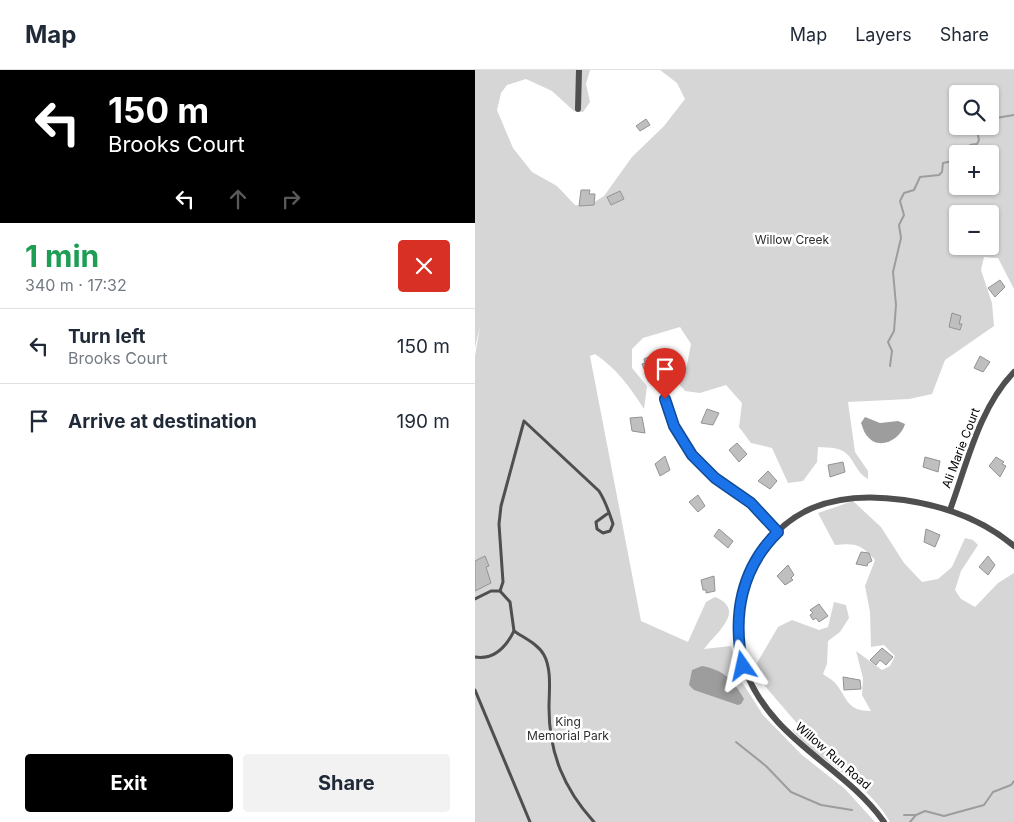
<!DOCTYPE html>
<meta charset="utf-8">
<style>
body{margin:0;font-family:Inter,sans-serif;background:#f2f2f3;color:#1f2937;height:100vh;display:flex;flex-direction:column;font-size:19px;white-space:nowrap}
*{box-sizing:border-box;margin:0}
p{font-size:16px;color:#747a83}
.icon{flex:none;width:28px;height:28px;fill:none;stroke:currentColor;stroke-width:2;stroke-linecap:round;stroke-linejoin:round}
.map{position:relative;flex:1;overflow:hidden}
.drawer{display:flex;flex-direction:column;background:#fff;width:475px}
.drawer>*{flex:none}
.hud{background:#000;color:#fff;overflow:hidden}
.controls{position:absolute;left:474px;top:15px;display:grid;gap:10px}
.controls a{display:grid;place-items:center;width:50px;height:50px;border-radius:5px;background:#fff;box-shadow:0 1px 4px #0004;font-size:25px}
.pin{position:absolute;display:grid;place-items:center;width:42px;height:42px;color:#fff;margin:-51px -21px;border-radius:50% 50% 50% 0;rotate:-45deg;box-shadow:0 0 5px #0007}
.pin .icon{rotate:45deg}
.me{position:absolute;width:55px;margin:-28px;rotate:349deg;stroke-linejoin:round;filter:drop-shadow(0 0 4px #0008)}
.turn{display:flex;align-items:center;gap:18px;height:105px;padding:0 25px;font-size:22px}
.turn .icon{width:65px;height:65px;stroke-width:2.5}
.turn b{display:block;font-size:35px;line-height:42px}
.lanes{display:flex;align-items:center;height:48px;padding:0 25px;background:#0003;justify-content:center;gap:25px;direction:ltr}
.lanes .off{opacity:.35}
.round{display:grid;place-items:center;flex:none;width:52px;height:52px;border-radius:5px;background:#f2f2f3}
.overview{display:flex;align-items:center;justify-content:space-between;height:85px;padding:0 25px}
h1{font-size:30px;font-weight:700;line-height:38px;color:#1e9e55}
.primary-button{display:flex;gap:10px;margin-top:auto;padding:10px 25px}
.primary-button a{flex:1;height:58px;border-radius:5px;background:#000;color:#fff;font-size:20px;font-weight:700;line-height:58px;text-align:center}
.primary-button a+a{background:#f2f2f3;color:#1f2937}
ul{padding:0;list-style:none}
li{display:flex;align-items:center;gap:15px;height:75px;padding:0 25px;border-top:1px solid #e0e1e3}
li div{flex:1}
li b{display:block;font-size:19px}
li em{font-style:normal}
header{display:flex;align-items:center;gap:30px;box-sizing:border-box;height:70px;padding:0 25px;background:#fff;border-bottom:1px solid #e0e1e3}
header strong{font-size:24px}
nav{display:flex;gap:28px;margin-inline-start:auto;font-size:18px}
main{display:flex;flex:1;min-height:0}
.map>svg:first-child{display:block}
</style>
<header>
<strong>Map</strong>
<nav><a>Map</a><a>Layers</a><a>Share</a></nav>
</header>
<main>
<section class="drawer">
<div class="hud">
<div class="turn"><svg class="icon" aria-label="left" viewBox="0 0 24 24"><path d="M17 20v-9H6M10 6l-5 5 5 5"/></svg><div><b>150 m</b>Brooks Court</div></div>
<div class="lanes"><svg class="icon" aria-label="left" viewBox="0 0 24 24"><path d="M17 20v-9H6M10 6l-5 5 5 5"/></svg><svg class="icon off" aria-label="ahead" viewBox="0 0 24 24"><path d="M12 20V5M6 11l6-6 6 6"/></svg><svg class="icon off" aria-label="right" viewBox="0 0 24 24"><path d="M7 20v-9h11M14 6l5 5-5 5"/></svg></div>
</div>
<div class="overview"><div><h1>1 min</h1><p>340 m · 17:32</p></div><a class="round" style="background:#d93025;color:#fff"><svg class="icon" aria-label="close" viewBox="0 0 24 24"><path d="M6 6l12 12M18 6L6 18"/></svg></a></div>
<ul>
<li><svg class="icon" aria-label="left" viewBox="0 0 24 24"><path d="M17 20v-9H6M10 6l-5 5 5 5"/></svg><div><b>Turn left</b><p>Brooks Court</p></div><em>150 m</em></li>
<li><svg class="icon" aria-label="arrive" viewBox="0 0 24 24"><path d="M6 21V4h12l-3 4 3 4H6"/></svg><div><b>Arrive at destination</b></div><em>190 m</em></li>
</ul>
<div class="primary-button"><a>Exit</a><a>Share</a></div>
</section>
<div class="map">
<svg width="539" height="752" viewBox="0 0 539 752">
<rect width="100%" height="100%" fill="#fff"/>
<g fill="#d6d6d6" fill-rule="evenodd">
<path d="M0,0H115L111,14L115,32L108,42L99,41L77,21L51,9L32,15L26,23L22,40L38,78L57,102L82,116L100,135L113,136L129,126L157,87L189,56L210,29L202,13L185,0H539V219L523,188L509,187L506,200L517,233L519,256L470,290L457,324L434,329L373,332L380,382L393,401V409C379,402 379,383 363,379C357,377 349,378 343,377L342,392L328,411L313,413L297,378L276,373L264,357L267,333L251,315L225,323L210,321L204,314L212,295L216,274L205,257L168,268L157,279V298L172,316L169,339C156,318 140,297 120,284L115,286L166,551L213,572L231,532L240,527C272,540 241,563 229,579L256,576L267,612L288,645L327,685L370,719L400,752H0V286L5,256L0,278ZM482,24H515V56H482ZM482,84H515V116H482ZM482,144H515V176H482Z"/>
<path d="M378,431L406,457L429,493L447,512L463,509L477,497L490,468L498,470L503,475L486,501L480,520L486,529L500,537L523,513L539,503V752H415C393,712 346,694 317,660L326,658L289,615L282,593L303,557L317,550L344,560L353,557L359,532L371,535L374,548L365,562L353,571L352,594L348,604C352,607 358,610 361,614C373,629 372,641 396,641L387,625L388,608L381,581L407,600L415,596L420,586L409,575L396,577L395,542L390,516L400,490C385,474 382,473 360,475L343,443Z"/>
</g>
<g fill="#9d9d9d">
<path d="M390,347L405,353L423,351L430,354C426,369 405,381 393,367C389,363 388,358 386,353Z"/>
<path d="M227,596C249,600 258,610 269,629L266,634L263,635L219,620L214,615L217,600Z"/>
</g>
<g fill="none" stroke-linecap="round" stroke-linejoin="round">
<g stroke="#9d9d9d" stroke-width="2">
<path d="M515,49L539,45"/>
<path d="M490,84C490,76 496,74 502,74L504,70L502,61L505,56"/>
<path d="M415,296L417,281L413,272L419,261L421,235L418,202L426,168L424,155L429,145L425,131L429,123L439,120L445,107L464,105L467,102L468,93L482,90"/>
<path d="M261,672L291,696L316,722L346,735L377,740"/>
<path d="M429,745H441L450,741L469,746L509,735L518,722L536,715L539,711"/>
<path d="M435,752L441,745"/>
</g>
</g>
<g fill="#bfbfbf" stroke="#939393">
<path d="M171,49L175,55L165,61L161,56Z"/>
<path d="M106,120H115L114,124H120L119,135L104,136Z"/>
<path d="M145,121L149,129L136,135L132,127Z"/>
<path d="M525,210L530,217L520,227L513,218Z"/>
<path d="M477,243L486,246L484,254H487L485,260L474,257Z"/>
<path d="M187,280L193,294L169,299L167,294L170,293L169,289Z"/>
<path d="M505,286L515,292L508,302L499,298Z"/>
<path d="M232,339L244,343L238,355L226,353Z"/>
<path d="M167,347L170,363L157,361L155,348Z"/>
<path d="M262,373L272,384L264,392L254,380Z"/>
<path d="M190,386L195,400L185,406L180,394Z"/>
<path d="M450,387L465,391L463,402L448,397Z"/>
<path d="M521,387L529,392L527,394L531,396L525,407L514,396Z"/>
<path d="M368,392L370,402L355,407L353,395Z"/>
<path d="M293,401L302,411L295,419L283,411Z"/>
<path d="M223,425L230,436L223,442L214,432Z"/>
<path d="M244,459L258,471L253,478L239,466Z"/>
<path d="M451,459L465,465L460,477L449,472Z"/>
<path d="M386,482L394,483L397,491L393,493L392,496L381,494Z"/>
<path d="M10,486L14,496L11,497L16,513L0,521V491Z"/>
<path d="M513,486L520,495L513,505L504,497Z"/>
<path d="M313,495L319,505L316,508L318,510L310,515L302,506Z"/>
<path d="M239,506L240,521L231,523V520H228L226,510Z"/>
<path d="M344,534L353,546L344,552L341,548L338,550L335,545L338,543L335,540Z"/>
<path d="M407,578L418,587L411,595L405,590L401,595L395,590Z"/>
<path d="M368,607L385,610L386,619L369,620Z"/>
</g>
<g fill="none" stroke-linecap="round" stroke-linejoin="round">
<g stroke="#4f4f4f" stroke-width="3">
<path d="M25,521L35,532L39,561C49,568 63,574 69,585C77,600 74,621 74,638C74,683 89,719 119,752"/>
<path d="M0,529L16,521H25L28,512L24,454L26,436L49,351L124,421C131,432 134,442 138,454L135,461L128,463L122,459L121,452L132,444"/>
<path d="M0,587C19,590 31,577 39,561"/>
<path d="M0,620L55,752"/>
</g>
<g stroke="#4f4f4f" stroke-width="6">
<path d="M103,39L104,0"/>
<path d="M190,329L199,355L217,385L241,408L276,433L303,462"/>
<path d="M475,440C492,394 504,338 539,302"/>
<path d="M409,752C368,694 296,672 269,597C259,568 260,533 273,505C304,437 360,420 429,430C470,436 507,449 539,476"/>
</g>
</g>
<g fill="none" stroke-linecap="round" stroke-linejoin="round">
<g stroke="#114b97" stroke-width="12">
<path id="route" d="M190,329L199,356L217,385L240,408L276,433L303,462C266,498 257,546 268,596"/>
</g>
<use href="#route" stroke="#1a73e8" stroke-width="9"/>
</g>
<g text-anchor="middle" stroke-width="5" stroke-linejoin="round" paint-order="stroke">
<g font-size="12" fill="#2d2d2d" stroke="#fff">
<text x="317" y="174">Willow Creek</text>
<text x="93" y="656">King<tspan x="93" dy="14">Memorial Park</tspan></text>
</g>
<g font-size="12" fill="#000" stroke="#fff">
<text transform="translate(486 378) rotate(-69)" y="4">Ali Marie Court</text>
<text transform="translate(358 686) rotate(41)" y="4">Willow Run Road</text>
</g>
</g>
</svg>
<div class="controls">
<a><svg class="icon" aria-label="search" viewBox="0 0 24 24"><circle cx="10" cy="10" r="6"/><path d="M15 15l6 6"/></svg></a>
<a>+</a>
<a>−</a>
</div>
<div class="pin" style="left:190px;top:329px;background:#d93025"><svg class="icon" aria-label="arrive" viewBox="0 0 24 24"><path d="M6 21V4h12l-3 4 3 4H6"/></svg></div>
<svg class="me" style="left:268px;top:596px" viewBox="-20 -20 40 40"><path d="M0-17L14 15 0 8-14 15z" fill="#1a73e8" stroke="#fff" stroke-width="4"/></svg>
</div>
</main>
